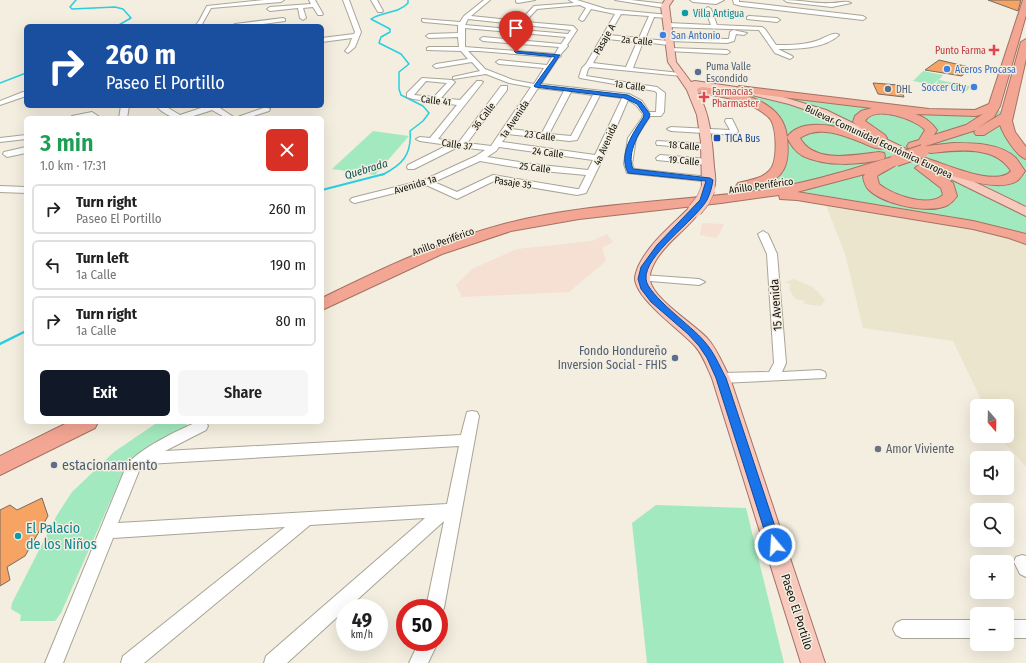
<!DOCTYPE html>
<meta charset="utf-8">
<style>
body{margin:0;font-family:"Fira Sans Condensed",sans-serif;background:#f6f6f6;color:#222;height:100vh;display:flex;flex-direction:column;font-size:15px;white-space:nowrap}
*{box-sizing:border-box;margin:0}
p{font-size:13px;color:#767676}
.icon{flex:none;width:22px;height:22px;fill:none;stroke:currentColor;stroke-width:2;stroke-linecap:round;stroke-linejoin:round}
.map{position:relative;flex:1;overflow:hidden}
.panel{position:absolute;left:24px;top:116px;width:300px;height:308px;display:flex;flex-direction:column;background:#fff;border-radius:6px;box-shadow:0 4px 16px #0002}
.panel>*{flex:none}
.hud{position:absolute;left:24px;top:24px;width:300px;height:84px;border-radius:6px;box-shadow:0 4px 16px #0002;background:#1a4fa0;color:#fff;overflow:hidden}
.needle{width:26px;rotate:160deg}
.controls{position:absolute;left:970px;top:399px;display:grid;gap:8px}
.controls a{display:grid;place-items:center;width:44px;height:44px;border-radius:6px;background:#fff;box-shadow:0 4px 16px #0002;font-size:20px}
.speed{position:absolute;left:336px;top:599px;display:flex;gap:8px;font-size:20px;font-weight:700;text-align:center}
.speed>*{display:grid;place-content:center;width:52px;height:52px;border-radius:50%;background:#fff;box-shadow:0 4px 16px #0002;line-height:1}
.speed small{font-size:10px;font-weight:400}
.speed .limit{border:6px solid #d22;background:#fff;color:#111}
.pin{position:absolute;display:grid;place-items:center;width:34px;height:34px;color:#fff;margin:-41px -17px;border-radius:50% 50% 50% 0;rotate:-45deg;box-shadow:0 0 4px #0007}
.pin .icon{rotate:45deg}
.me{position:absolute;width:44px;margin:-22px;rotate:342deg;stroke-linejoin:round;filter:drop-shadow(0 0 3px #0008)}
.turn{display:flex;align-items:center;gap:14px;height:84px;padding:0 16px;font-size:18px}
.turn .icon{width:52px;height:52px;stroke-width:2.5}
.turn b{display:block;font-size:28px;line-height:34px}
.round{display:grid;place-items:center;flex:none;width:42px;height:42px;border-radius:6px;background:#f6f6f6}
.head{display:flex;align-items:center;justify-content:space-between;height:68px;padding:0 16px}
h1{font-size:24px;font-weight:600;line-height:30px;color:#1e9e55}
.primary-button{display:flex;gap:8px;margin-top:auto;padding:8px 16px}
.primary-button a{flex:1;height:46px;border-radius:6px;background:#111827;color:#fff;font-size:16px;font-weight:600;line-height:46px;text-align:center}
.primary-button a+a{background:#f6f6f6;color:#222}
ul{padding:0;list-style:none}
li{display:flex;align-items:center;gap:12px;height:50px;margin:0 8px 6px;padding:0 8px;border:2px solid #e0e0e0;border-radius:6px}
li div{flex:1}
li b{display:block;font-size:15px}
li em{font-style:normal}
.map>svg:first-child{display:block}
</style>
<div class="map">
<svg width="1026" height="663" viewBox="0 0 1026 663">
<rect width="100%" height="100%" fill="#f3eedf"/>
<g fill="#f6dfd3">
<path d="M702,223L724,224L720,233L716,238L700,235Z"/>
<path d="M607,234L613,242L602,248L606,261L569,292L462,297L456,285L472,269L517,249L592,241Z"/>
</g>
<g fill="#ece5ce">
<path d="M825,203L950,223L1026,242V467L998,436H1007V406H984L953,341L863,328L845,254Z"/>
<path d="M794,279L812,287L818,292L825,300L821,306L804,304L805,301L795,299L789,289L790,284L784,282Z"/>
</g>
<g fill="#a3e9bf">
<path d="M923,71L943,75L939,80L970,86L967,91L936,84L939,79L933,85L913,81Z"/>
<path d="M724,87L929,112L976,113L994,106L1006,116L1026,155V239L797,196L750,195L730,190L762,181L777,170L776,117L725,93Z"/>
<path d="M373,131L409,136L375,175L332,169Z"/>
<path d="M158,422H184L188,426L134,461L121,477L61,613L55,621H20L21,615L11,609L12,603L57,515L72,492L114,452Z"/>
<path d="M656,505L746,508L784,663H647L632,523Z"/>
</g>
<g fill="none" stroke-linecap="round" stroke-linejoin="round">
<g stroke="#28cfdf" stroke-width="1.5">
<path d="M76,0L70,7L72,9L115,7L123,9L131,18L117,26"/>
<path d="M0,83L26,73"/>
<path d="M382,175C402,165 412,155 410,131L423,121L429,113L423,106L401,95L399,89V72L409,64L401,54L379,43L381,37L390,32V29L371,19C383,11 398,14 408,3V0"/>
</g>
<path stroke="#28cfdf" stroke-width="2" d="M322,190L384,174"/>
<path stroke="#28cfdf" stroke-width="2.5" d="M0,344L26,331"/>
</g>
<g fill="#f7a363" stroke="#786b62">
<path d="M988,0H1021L1018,11Z"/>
<path d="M939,60L969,67L962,76L925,70Z"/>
<path d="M873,83L899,85L904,97L878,94Z"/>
<path d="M42,498L48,516L25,556L7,567L10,580L0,586V510L10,505L17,510Z"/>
</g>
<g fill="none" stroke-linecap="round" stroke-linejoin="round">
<g stroke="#a8a496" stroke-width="2">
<g id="minor">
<path d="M264,0H284L281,2L211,8L201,26H195L199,21L207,6Z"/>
<path d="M309,0H315L323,14L322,15H318L313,7L303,8L306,18L303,20L300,18L298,8L270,11L267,9L270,7L311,4Z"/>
<path d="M343,0H349L361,32L355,47L348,53L345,51L349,46L352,38L322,42V38L354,34L355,32Z"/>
<path d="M371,0H377L383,11L382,12H378Z"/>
<path d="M484,0H490L471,16L520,21L534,6L574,3L569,0H577L606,9L669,15L670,16L667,18L654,17L645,39L669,41L672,43L669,45L643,42L633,68L680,73L683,75L682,76L590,67L588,69L586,76L657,87L665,93L664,112L661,116H650L636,138L632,164L634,169L709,177L712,178L714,180L712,182L627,173L624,164L628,138L642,118L643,114L636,105L628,100L603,158L586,193L577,195L494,181L457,199L426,185L355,203L352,202L350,200L352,198L424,180L476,156L485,150L458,147L414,169H408L407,167L408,165L448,145L420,141L416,139L420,137L430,138L457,105L413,99L407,97V93L422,78L452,80L455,82L441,98L460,100L477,81H481L483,82L438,139L459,142L501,86H507V90L467,143L491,146L531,87L509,83L486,74L453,79V77L480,71L472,62L436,68L433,66L436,64L468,59L461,51L427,50V48L429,47H459L458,37L429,38L426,36L429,34L458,33V25L424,22L422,21V19L460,22L464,16ZM580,5L586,8L579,19L582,21L584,20L591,9L615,14L586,64L582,68L579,77L580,78L655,91L657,93L656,112H649L642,101L629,94L541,84L558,58L561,56L560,55L568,46L567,45L577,30L573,26L525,22L537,9ZM621,14L649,16L639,38L609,35ZM468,19L571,30L568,34L465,25ZM465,28L566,37L561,44L483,37L480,39L483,41L559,47L555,54L465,47ZM607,39L637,42L626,67L593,63ZM468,51H479L552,57L547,65L499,60L496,62L499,64L544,68L534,84L513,80L485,69ZM426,81L447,83L434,97L414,95ZM538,88L564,91L542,133L511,129ZM571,92L593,95L571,136L549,134ZM600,95L622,98L595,155L502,142L508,134L569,141L577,140ZM499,147L593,160L588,170L532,164L487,157L496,151ZM480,161L532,170L586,175L579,189H577L493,175L457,192L434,182Z"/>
<path d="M516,0H535L518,3L516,2Z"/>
<path d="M615,0H631L665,4L668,6L665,8Z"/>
<path d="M690,0H724L716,4L693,2Z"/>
<path d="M733,0H739V2H742L863,16L866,18L863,20L742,6L734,4Z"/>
<path d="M784,0C800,0 816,4 832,3C838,3 846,0 851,3L832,7L787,2Z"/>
<path d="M708,7L711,9L717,25L762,27L765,29L776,45C790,45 805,45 819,40C825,38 834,31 839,35C824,49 798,49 778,49L792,56L793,57L790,59L775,53L759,30L668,27L665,25L668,23L711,25L705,9Z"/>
<path d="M749,16L777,18L780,20L777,22L747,19V17Z"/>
<path d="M283,18L285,19V21L249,26H232L235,24Z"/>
<path d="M733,30L747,33L744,35L736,34L734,41L727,43L669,41L666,39L669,37L727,39H729L730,32Z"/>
<path d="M670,48L727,50L730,52L727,54L668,51V49Z"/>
<path d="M23,92H26V96L0,105V101Z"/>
<path d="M121,106H129L127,118H119Z"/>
<path d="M156,106H165L180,115L207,106H222L220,108L235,118H226L212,110C191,117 174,125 156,106Z"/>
<path d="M266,107L270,109L269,111L247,118H235Z"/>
<path d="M92,112L101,118L91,117L71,118L72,116Z"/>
<path d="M726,119H732L738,131L736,135L671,131L667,129L671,127L730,130L725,121Z"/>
<path d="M26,135V139L0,142V138Z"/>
<path d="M657,141L708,144L712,147L708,150L660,145H657L656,143Z"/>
<path d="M26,147V153L7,157L3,154L4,152Z"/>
<path d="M660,155L708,159L712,162L708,165L657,160L656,158Z"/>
<path d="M0,186L26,187V193L0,192Z"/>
<path d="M763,231L768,234L777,254L786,363L782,372L820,370L825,372L826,375L825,378L721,383L716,381L715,378L716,375L721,373L769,372L774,363L767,254L758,234Z"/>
<path d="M642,275L699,279L705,282L699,285L638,280L637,278L638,276Z"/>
<path d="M472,411L477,412L479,416L444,608L441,614L439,615V608H426L444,521L348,608H345V610L287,663H264L266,656L425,518L310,525L144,663H121L123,656L285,527L113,538L63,663H45L126,467C135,450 179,430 197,422H206L208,426L206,430L165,451L461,435L467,412ZM459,446L447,504L118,523L139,471L147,464Z"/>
<path d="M1022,555L1026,556V577L1020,574L1014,562L1016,557Z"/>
<path d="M902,620H977V638H902L896,635L893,629L896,623Z"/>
<rect x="1007" y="620" width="19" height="18"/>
<path d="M419,642H438L428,663H409Z"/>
</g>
</g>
<g stroke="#a47263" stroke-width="2">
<g id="major">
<path d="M665,0H673L669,6L676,62L691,82L695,81L763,91L826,110L1026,207V216L818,114L789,104L748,94L709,89L698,93C711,116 712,142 714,167C715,175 717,185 712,192H704L702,189L701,142L697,115L687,90L668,62L661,6Z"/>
<path d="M695,206L700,207L701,210C689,228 668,240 656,260C653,265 649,273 650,280C652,298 694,324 707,338C717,349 723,365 730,378L825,663H801L712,378C707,367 703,355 695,346C682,331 635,299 635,278C635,275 637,270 638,267C649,243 672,225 690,207Z"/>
</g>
</g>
<g stroke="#a47263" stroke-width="2">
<g id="highway">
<path d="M1023,0H1026V15L1000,106L994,117L978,128L1001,114L1021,42L1026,39V59L1012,121L1015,132L1026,147V159C1016,156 1003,134 1000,125L984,135H976L974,132L976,130L913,150L909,149L907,146L909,143L919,140L925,130C915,119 874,105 865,121L885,135L887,138L882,141L886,145L884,148C877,150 870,146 863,143C843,135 819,125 800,138C814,164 855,155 879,152L884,153L885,156L884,159C860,165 826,167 803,156C795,152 791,145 787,137C790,164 785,180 757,187C750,189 744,190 738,189L736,186L738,183C749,180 761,179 769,171C778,163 777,131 771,120C769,117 765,114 762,112C743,98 721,98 698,92L697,90L698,88L702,87C734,91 783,98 787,137C804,113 852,130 873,138L853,122L855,116L861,111L872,108L739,92L734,89L739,86L929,109L975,110L989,104ZM915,114L976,116L983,114L966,125L934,135L937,130C931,122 925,117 915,114Z"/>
<path d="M953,143C974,143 1000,143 1016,158C1019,162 1022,167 1025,171C1023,174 1020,179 1017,181C997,193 953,176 932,169L953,183L957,196C955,199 951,203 948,205C929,215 882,204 868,189C865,186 864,181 863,177L865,174L797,192L973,221L1026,234V244L1009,238L973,229L797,200L780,199L779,195L721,203L579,219L511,231L442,254L322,310V298C381,269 440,241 504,224C585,203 672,202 755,191C783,187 811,181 838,173C857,168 876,161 896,156L901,157L902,160C899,165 884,171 877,176L879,184C893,195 928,208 943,195L941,188L915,168L920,164L919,162L920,159L925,158C944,163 996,188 1011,171C995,145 957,150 931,153L927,152L925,149L927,146Z"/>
<path d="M69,422H98L95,428L0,475V456Z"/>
</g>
</g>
<use href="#minor" fill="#fff" fill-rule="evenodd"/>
<use href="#major" fill="#f8cabe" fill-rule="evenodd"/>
<use href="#highway" fill="#f3a693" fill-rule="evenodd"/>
<g stroke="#a47263" stroke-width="15" stroke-linecap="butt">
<path id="major-bridge" d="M695,210L703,200L708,189"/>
</g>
<g stroke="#a47263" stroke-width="14" stroke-linecap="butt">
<path id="highway-bridge" d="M896,160L923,151"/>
</g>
<use href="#major-bridge" stroke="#f8cabe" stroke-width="14"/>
<use href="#highway-bridge" stroke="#f3a693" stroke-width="12"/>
</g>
<path fill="#1a73e8" stroke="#114b97" d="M514,51L560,55L540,85L628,95L641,102L650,114L649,118C640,131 626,153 633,169L710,178L713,180C712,187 710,194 707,200C695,221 644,255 646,279C647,295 693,327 704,341C714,352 719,365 726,378L781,545L779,549L775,551L770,549L769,545L716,378L707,358L699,346L688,334L651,302L641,289L638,279L641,267L657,245L700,200L706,181L628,173C618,154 633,133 643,118L644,114L637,104L624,98L535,87L534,86L555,57L516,53Z"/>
<g fill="#0f9aa8" stroke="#f3eedf" stroke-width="1.5">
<circle cx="685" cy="13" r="4"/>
<circle cx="18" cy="536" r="4"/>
</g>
<g fill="#3f7fe0" stroke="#f3eedf" stroke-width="1.5">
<circle cx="663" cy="35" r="4"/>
<circle cx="947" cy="69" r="4"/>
<circle cx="974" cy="87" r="4"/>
</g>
<g fill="#e0444e" stroke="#f3eedf" stroke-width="1.5">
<path d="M992 44h4v4h4v4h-4v4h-4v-4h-4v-4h4z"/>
<path d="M702 91h4v4h4v4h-4v4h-4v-4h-4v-4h4z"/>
</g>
<g fill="#5c6f8a" stroke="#f3eedf" stroke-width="1.5">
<circle cx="698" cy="72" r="4"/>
<circle cx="888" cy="89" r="4"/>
<circle cx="675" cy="358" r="4"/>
<circle cx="54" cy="465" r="4"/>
</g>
<rect fill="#1a4fb4" stroke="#f3eedf" stroke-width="1.5" x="713" y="134" width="8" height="8" rx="2"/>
<circle fill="#6b7280" stroke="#f3eedf" stroke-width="1.5" cx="878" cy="449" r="4"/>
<g text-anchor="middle" stroke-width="3" stroke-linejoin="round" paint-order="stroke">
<g font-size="10" fill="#0d838f" stroke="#f3eedf" text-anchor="start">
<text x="693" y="17">Villa Antigua</text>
</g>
<g font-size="10" fill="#366cbe" stroke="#f3eedf" text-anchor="start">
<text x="671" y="39">San Antonio</text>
<text x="955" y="73">Aceros Procasa</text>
<text x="966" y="91" text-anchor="end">Soccer City</text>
</g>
<g font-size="10" fill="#12110b" stroke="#f3eedf">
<text transform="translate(604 39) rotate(-60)" y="4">Pasaje A</text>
<text transform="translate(637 40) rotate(5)" y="4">2a Calle</text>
<text transform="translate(630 85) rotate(8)" y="4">1a Calle</text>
<text transform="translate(436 100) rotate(7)" y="4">Calle 41</text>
<text transform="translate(483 116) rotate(-53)" y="4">36 Calle</text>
<text transform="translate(514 119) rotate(-56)" y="4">1a Avenida</text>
<text transform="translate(540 135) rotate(7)" y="4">23 Calle</text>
<text transform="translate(879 141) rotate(25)" y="4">Bulevar Comunidad Económica Europea</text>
<text transform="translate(457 144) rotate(8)" y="4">Calle 37</text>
<text transform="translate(605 144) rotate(-66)" y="4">4a Avenida</text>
<text transform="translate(684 145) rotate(5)" y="4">18 Calle</text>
<text transform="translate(548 152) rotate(7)" y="4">24 Calle</text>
<text transform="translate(684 160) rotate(5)" y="4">19 Calle</text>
<text transform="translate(535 167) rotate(7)" y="4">25 Calle</text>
<text transform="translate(513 182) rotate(8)" y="4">Pasaje 35</text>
<text transform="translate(415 184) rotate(-17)" y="4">Avenida 1a</text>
<text transform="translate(761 185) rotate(-8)" y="4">Anillo Periférico</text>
<text transform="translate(443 241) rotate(-20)" y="4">Anillo Periférico</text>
</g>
<g font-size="10" fill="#be3a42" stroke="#f3eedf" text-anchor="end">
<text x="986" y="54">Punto Farma</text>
<text x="712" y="95" text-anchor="start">Farmacias<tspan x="712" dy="12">Pharmaster</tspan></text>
</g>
<g font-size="10" fill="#4e5e75" stroke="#f3eedf" text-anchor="start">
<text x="706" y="70">Puma Valle<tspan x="706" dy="12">Escondido</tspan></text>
<text x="896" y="93">DHL</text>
</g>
<g font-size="10" fill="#164399" stroke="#f3eedf" text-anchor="start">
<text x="725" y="142">TICA Bus</text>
</g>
<g font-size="11" font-style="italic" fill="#0b4f55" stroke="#f3eedf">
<text transform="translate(366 169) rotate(-17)" y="4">Quebrada</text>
</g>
<g font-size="12" fill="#12110b" stroke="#f3eedf">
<text transform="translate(776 305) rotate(-94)" y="4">15 Avenida</text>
<text transform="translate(797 612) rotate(72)" y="4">Paseo El Portillo</text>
</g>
<g font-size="12" fill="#4e5e75" stroke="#f3eedf" text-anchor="end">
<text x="667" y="355">Fondo Hondureño<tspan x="667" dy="14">Inversion Social - FHIS</tspan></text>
</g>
<g font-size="12" fill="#5b616d" stroke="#f3eedf" text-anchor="start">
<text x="886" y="453">Amor Viviente</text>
</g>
<g font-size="14" fill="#4e5e75" stroke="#f3eedf" text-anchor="start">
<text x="62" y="470">estacionamiento</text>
</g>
<g font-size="14" fill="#0d838f" stroke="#f3eedf" text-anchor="start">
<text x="26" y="533">El Palacio<tspan x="26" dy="16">de los Niños</tspan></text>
</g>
</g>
</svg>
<div class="controls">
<a><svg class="needle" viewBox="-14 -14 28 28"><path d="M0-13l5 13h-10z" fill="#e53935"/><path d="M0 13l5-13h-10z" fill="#767676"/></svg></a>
<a><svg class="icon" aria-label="sound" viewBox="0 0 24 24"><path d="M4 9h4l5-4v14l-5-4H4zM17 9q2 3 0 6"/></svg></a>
<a><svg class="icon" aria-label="search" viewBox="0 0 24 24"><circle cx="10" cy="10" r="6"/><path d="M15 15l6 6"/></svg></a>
<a>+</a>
<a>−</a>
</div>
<div class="speed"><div>49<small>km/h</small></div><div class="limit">50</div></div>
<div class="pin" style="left:516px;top:52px;background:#d93025"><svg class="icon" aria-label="arrive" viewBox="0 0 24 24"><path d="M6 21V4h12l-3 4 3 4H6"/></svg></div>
<svg class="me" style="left:775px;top:545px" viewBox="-20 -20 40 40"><circle r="17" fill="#1a73e8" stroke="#fff" stroke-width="3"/><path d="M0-11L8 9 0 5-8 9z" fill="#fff"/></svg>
<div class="hud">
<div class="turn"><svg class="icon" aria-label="right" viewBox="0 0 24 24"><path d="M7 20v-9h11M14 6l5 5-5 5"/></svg><div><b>260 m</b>Paseo El Portillo</div></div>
</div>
<section class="panel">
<div class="head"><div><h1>3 min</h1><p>1.0 km · 17:31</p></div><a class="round" style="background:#d93025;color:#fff"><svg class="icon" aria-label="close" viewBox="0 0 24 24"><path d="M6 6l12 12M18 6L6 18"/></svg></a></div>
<ul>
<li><svg class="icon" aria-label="right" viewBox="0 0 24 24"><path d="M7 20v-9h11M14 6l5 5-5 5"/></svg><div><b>Turn right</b><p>Paseo El Portillo</p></div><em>260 m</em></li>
<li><svg class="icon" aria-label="left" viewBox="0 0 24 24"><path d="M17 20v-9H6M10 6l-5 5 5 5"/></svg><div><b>Turn left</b><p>1a Calle</p></div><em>190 m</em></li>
<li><svg class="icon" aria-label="right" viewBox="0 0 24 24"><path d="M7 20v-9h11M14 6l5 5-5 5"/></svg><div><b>Turn right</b><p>1a Calle</p></div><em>80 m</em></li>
</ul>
<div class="primary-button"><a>Exit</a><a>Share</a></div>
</section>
</div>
